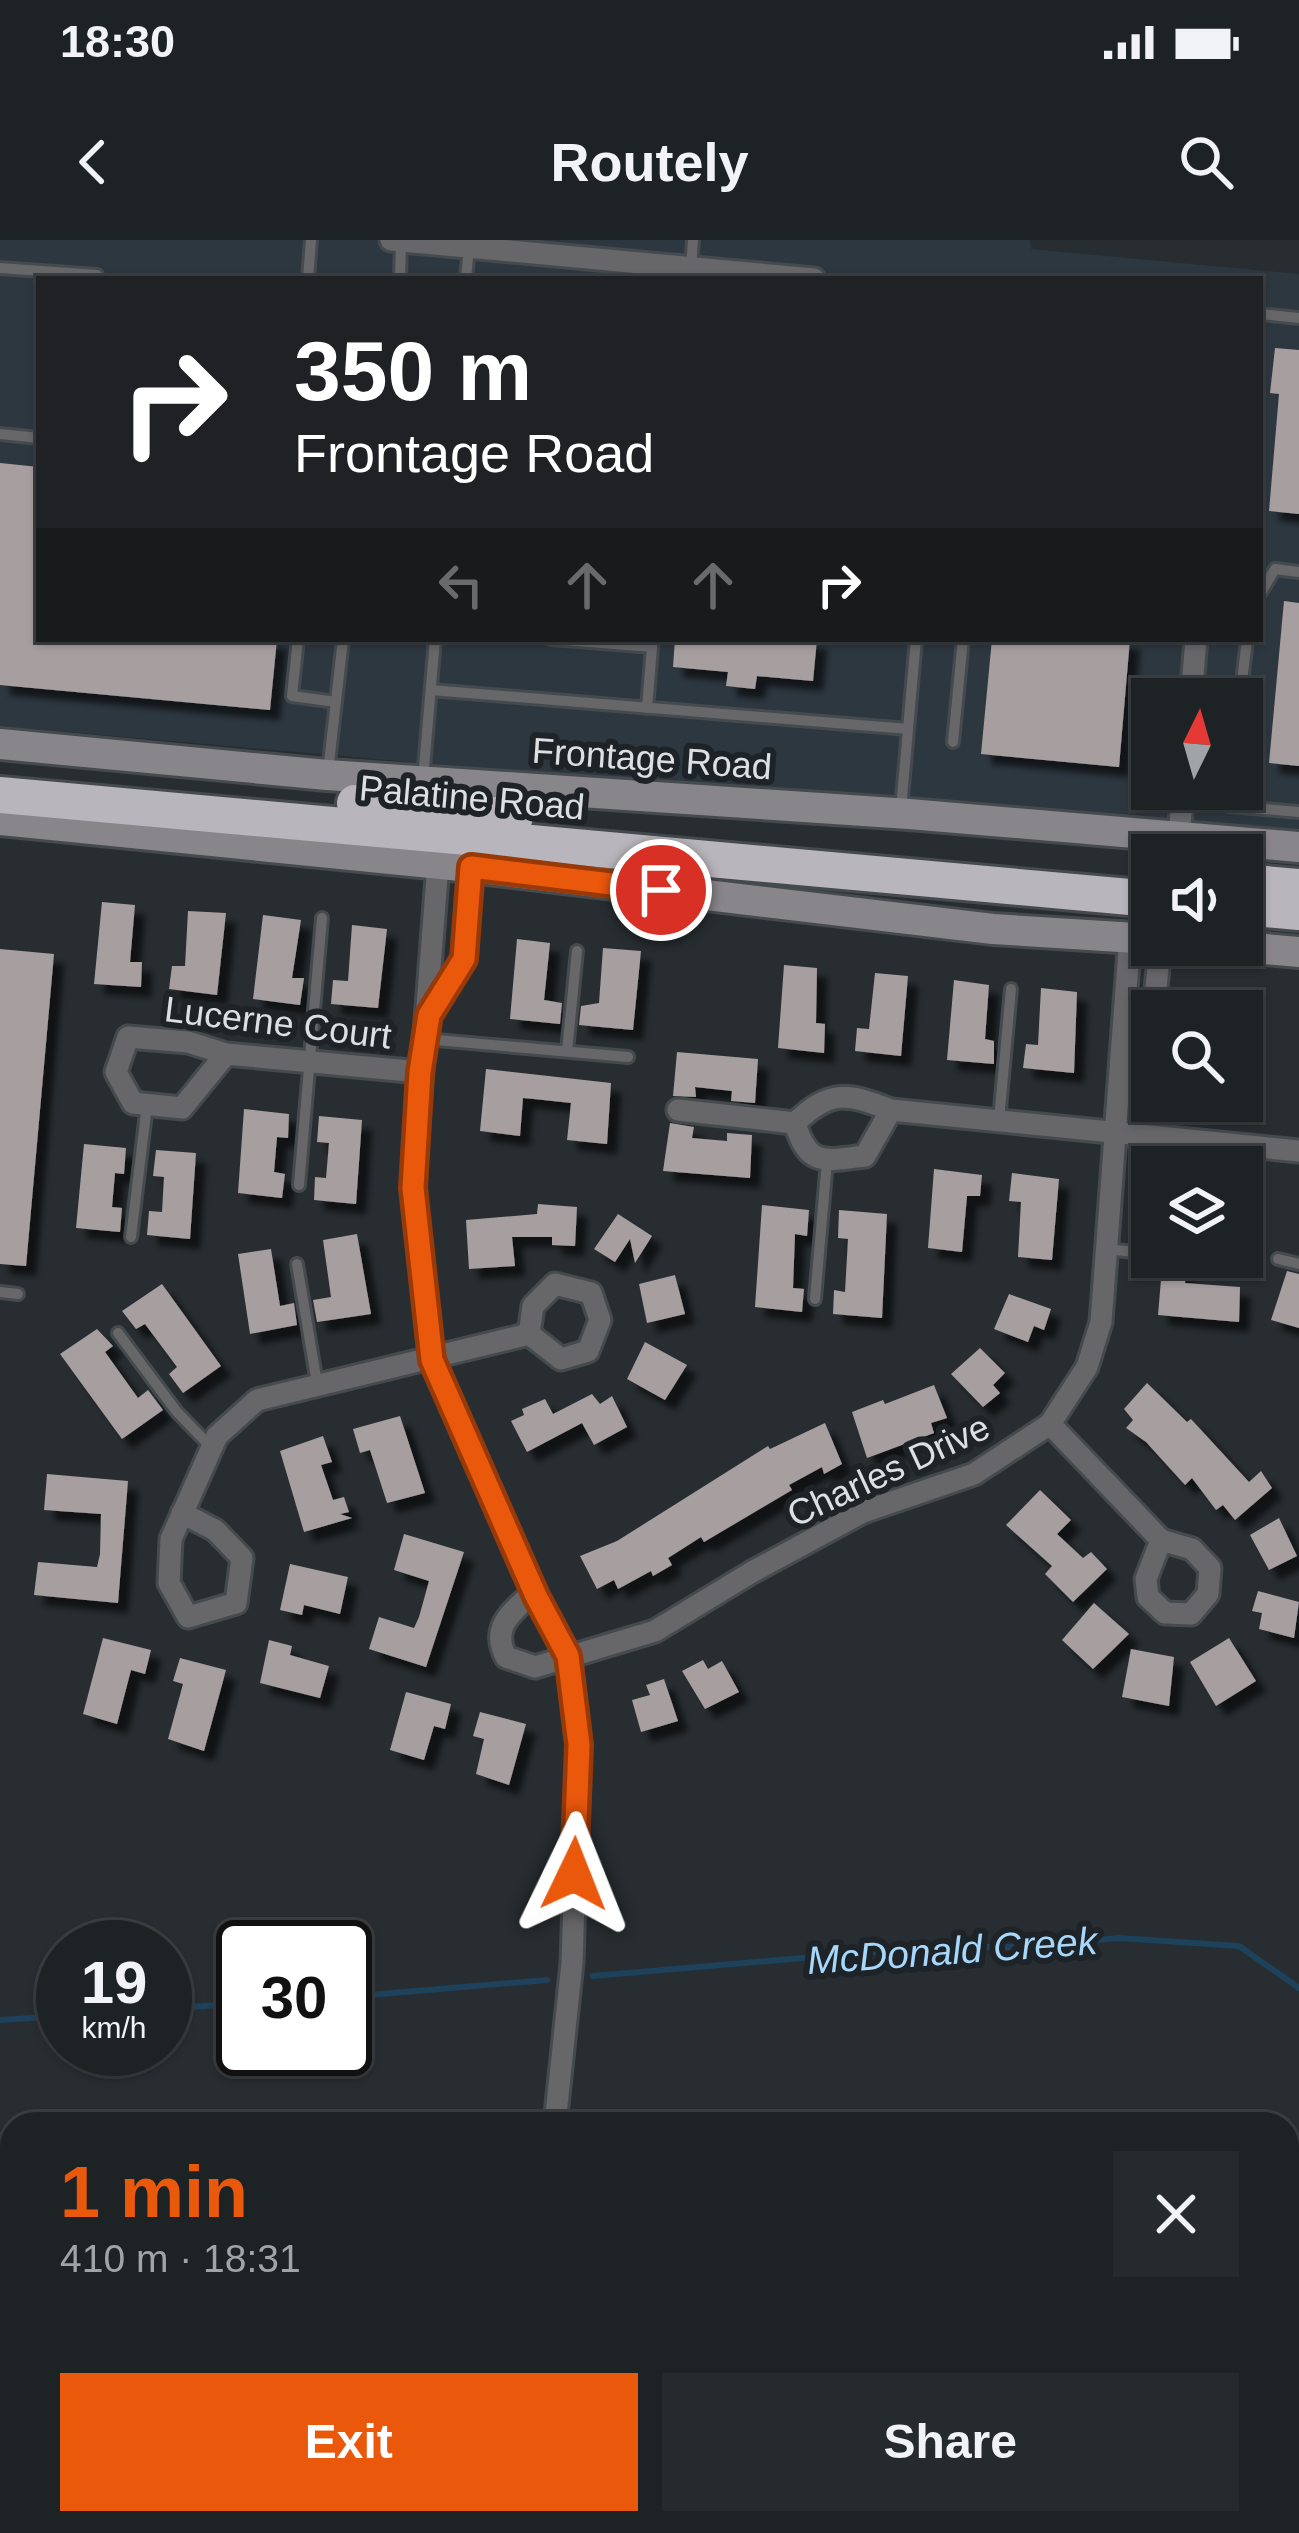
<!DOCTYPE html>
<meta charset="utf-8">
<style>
body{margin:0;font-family:Helvetica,sans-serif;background:#252a2d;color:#f1f3f6;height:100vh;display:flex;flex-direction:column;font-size:45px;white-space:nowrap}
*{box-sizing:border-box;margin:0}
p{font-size:39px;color:#a0a4a7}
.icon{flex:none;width:66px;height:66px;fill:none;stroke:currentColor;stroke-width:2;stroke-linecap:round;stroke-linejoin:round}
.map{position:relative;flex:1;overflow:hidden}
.panel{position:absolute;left:0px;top:1872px;width:1299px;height:423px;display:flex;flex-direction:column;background:#1d2225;border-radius:36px 36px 0 0;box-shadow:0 3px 9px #0004,0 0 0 3px #3b3f42}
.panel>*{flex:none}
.top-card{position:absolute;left:36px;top:36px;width:1227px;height:366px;border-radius:0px;box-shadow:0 3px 9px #0004,0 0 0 3px #3b3f42;background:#202124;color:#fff;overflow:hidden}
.needle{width:78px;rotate:5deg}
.controls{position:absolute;left:1131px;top:438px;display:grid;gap:24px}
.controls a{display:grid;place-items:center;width:132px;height:132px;border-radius:0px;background:#1d2225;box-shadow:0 3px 9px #0004,0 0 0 3px #3b3f42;font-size:60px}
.speed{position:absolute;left:36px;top:1680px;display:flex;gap:24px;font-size:60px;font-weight:700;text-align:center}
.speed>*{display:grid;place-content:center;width:156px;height:156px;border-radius:50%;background:#1d2225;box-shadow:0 3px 9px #0004,0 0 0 3px #3b3f42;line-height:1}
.speed small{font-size:30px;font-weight:400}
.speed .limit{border:6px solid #111;border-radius:18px;background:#fff;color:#111}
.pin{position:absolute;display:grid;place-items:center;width:102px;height:102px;color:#fff;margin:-51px;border:6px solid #fff;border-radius:50%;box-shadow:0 3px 12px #0007}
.me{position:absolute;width:132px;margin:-66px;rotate:2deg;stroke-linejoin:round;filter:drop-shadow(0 0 9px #0008)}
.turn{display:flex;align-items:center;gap:42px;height:252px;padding:0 60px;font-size:54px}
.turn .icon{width:156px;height:156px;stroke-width:2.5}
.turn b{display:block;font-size:84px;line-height:102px}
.lanes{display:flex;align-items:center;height:114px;padding:0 60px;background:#0003;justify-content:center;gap:60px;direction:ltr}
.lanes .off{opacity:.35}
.round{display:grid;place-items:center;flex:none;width:126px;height:126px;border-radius:0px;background:#252a2d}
.overview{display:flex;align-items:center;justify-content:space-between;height:204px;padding:0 60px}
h1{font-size:72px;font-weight:700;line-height:90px;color:#ea580c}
.cta{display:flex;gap:24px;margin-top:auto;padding:24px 60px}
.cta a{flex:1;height:138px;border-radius:0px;background:#ea580c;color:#fff;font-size:48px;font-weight:700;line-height:138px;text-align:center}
.cta a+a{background:#252a2d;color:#f1f3f6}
.status{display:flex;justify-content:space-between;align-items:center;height:84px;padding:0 60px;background:#1d2225;direction:ltr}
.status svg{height:33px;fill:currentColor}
header{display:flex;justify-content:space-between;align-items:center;height:156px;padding:0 60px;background:#1d2225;font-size:54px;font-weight:700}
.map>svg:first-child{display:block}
</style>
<div class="status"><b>18:30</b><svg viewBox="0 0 49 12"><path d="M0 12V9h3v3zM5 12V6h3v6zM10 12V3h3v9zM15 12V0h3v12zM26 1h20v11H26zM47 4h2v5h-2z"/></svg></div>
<header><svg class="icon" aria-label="back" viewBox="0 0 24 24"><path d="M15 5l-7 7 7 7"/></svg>Routely<svg class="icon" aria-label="search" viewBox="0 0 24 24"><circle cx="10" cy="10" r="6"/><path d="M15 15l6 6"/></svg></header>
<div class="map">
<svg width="1299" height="2293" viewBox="0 0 1299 2293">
<defs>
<filter id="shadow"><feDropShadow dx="10" dy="10" stdDeviation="3" flood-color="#0009"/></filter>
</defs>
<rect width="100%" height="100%" fill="#272d31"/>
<path fill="#2d3740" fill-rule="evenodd" d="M0,0H1030L1031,9L1299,34V600L0,486ZM39,39H1260V399H39ZM1152,459H1242V549H1152Z"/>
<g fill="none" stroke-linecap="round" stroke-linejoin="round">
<g stroke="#1e425b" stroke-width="6">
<path d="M593,1736L931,1707H1016L1119,1698L1239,1706L1299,1748"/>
<path d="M345,1757L547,1740"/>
<path d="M165,1769L243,1763"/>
<path d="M0,1780L63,1776"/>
</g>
</g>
<g fill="#a79ea0" filter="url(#shadow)">
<path d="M1275,108L1299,110V274L1269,271L1279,154L1270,153Z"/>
<path d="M0,223L39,227V399H277L270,470L0,445Z"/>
<path d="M1284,361L1299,363V526L1269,523Z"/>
<path d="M675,399H817L813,441L757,436L755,449L726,446L728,432L673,427Z"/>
<path d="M992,399H1130L1119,527L981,514Z"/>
<path d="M102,662L135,665L130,722H142L141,747L94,744Z"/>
<path d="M188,671L226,673L217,755L169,749L172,726H185Z"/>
<path d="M263,675L301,680L292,738H304L300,765L253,759Z"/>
<path d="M352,685L387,689L378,768L331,764L333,740L348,741Z"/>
<path d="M517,699L550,703L544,760L562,763L560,784L510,779Z"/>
<path d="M603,708L641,711L633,790L579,785L581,766L599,763Z"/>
<path d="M0,709L54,714L26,1026L0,1024Z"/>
<path d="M784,725L817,728L816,783L825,784L824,813L778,808Z"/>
<path d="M875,733L908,736L901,816L855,811L857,788L869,789Z"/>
<path d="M954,740L989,745L985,799L994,801V824L947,820Z"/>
<path d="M1041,748L1077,752L1074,833L1023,828L1026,804L1038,805Z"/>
<path d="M677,812L758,819L755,863L731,861L732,851L695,847L696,857L673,856Z"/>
<path d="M486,829L611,843L607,904L567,900L571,863L534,859L523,858L520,896L480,891Z"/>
<path d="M244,869L289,874L288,898L277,897L274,932L285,934L282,958L238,953Z"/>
<path d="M319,876L362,880L356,964L314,960L315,937L326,938L329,903L317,902Z"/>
<path d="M670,883L694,887L692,898L727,901V893L752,895L750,938L663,931Z"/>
<path d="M84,904L126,908L124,934L115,933L112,967L122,968L120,992L76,988Z"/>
<path d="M156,910L196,913L190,999L147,995L149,971L162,972L164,937L153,936Z"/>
<path d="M934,929L982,935L980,956H967L962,1012L928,1008Z"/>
<path d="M1012,933L1059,939L1052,1020L1018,1017L1021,962L1009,961Z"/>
<path d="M538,964L577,967L575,1006L552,1005V997H512L515,1026L469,1029L466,980L537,974Z"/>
<path d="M762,965L809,970L807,996L795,994L793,1048L804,1049L802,1072L755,1067Z"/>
<path d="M839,970L887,974L882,1078L833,1074L834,1050L845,1052L848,999L838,998Z"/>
<path d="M618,974L652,996L635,1023L630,999L615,1022L594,1009Z"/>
<path d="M357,994L371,1074L317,1082L313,1060L331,1057L323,1000Z"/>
<path d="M271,1009L280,1066L294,1063L297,1085L250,1094L238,1014Z"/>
<path d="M1162,1028L1186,1031L1185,1043L1240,1047L1239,1082L1158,1075Z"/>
<path d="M1287,1031L1299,1034V1088L1271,1080Z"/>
<path d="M675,1035L685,1074L647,1083L639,1044Z"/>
<path d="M162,1044L221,1126L183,1153L169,1134L177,1127L145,1084L136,1089L122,1071Z"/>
<path d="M1009,1054L1051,1069L1044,1090L1034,1086L1028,1102L994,1089Z"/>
<path d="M97,1089L113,1106L105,1112L138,1158L148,1150L163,1170L122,1199L60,1114Z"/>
<path d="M645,1102L687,1125L665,1160L627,1139Z"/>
<path d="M980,1108L1005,1133L993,1145L1000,1153L983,1167L951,1134Z"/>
<path d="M1147,1143L1187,1182L1191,1179L1249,1242L1261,1231L1272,1248L1235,1280L1223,1265L1216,1270L1192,1238L1185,1245L1146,1202L1126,1188L1133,1180L1124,1169Z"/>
<path d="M934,1145L947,1178L931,1183L934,1193L867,1218L852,1172L883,1160L885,1164Z"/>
<path d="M592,1154L600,1164L612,1156L627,1187L594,1205L582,1183L527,1212L511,1181L524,1175L522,1169L545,1159L553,1174Z"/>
<path d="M400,1176L425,1253L387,1263L370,1210L360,1213L353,1189Z"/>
<path d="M825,1183L842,1224L824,1234L822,1227L789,1245L792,1250L704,1302L701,1297L668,1318L672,1325L653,1336L651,1331L618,1349L614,1340L597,1349L580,1316L617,1301L768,1206L770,1209Z"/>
<path d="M323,1196L332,1222L321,1225L333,1260L344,1257L349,1272L340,1274L352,1278L304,1292L280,1211Z"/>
<path d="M47,1234L128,1241L118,1363L34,1355L38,1322L97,1327L100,1314L101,1274L44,1270Z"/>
<path d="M1040,1250L1071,1280L1057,1294L1083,1318L1091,1312L1107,1329L1073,1362L1045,1334L1052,1326L1006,1285Z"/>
<path d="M1279,1278L1297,1316L1269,1330L1250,1295Z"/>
<path d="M404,1294L464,1312L426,1427L369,1409L379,1377L414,1388L419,1377L429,1341L394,1330Z"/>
<path d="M290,1324L348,1337L340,1374L304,1365L302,1375L280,1370Z"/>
<path d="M1258,1351L1299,1362L1294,1398L1259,1389L1262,1373L1252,1371Z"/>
<path d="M1094,1363L1129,1394L1093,1429L1062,1400Z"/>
<path d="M103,1398L151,1410L145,1434L131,1430L117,1484L83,1474Z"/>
<path d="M1229,1398L1256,1441L1216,1466L1190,1422Z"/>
<path d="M269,1400L292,1406L290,1415L329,1426L320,1458L260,1443Z"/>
<path d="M1131,1409L1174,1417L1169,1466L1122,1457Z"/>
<path d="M180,1418L226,1430L204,1511L168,1499L183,1444L173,1441Z"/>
<path d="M703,1420L708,1429L722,1421L739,1452L705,1469L682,1431Z"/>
<path d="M664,1439L678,1481L641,1492L632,1460L650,1455L646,1445Z"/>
<path d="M406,1452L451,1464L445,1489L434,1486L424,1520L390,1510Z"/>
<path d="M480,1472L526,1484L509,1545L476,1534L484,1499L473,1496Z"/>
</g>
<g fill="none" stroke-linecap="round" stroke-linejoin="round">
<g stroke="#444a4d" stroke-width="16">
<g id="lane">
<path d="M0,28L97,35L96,39"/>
<path d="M691,28L693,0"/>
<path d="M308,39L311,0"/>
<path d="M400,39L401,0"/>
<path d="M466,39L469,7"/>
<path d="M1260,74L1299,78"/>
<path d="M0,194L39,198"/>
<path d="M1260,354L1275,329L1299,332"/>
<path d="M298,399L292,456L336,462"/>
<path d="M552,399L652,407L647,468"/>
<path d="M431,450L908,489"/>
<path d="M1240,459L1247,399"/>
<path d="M953,502L963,399"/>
<path d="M328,532L343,399"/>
<path d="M423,539L435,399"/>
<path d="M1231,549L1229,566L1299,572"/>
<path d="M901,569L916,399"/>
<path d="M425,799L628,817"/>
<path d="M567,811L577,711"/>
<path d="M999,880L1011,749"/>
<path d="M299,945L322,678"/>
<path d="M131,997L147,865"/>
<path d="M1107,1009L1152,1014"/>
<path d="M1183,1017L1223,1021"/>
<path d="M1278,1019L1299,1024"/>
<path d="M297,1024L317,1143"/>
<path d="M0,1052L18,1054"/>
<path d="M815,1059L827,921"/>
<path d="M118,1093L177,1172L212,1208"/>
</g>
</g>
<g stroke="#444a4d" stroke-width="27">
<g id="street">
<path d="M391,0L814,39"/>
<path d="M1191,459L1196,399"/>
<path d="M1179,597L1183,549"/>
<path d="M438,624L413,948L432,1120L536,1356L568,1416L579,1506L572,1723L555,1884"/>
<path d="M432,769L464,719L471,627"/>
<path d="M1154,771L1160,705"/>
<path d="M226,814L182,868L133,863L116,832L128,797L188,802L226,814L420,832"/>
<path d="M1124,844L1146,809L1152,783"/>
<path d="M678,870L795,883C831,849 847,853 891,870L1299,911"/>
<path d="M795,883C808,927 824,921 865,916L891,870"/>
<path d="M555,1044L591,1053L600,1080L588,1111L561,1119L529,1094L533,1066Z"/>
<path d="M1050,1184L1161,1300L1192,1309L1210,1328L1208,1354L1191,1374L1165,1373L1148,1357L1146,1339L1161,1300"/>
<path d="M182,1273L215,1290L242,1318L236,1363L188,1377L169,1343L171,1299L217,1196L257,1160L529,1094"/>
<path d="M534,1351C513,1372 490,1386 506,1417L535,1427L655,1391L752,1332L863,1272L974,1234L1050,1184L1087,1127L1101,1082L1130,697"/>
<path d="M966,2283L968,2293"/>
<path d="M71,2293V2283"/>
<path d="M521,2293L552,2283"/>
</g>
</g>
<g stroke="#444a4d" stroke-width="36">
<g id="secondary">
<path d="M0,504L327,535L909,574L1299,607"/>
<path d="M0,580L471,627L993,689L1152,699"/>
<path d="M1218,705L1299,712"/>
</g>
</g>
<g stroke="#444a4d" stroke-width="42">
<g id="highway">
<path d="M0,555L1152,659"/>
<path d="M355,563L515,577"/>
<path d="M1242,642L1299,647"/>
<path d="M1242,667L1299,672"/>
</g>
</g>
<use href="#lane" stroke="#676669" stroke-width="10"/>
<use href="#street" stroke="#676669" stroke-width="21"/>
<use href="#secondary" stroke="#89868b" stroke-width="30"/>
<use href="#highway" stroke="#b9b5bc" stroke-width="36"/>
</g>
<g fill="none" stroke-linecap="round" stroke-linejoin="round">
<g stroke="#983908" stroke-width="30">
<path id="route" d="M574,1634L579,1505L568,1416L536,1356L432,1120L413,948L420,832L429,775L464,719L471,627L661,650"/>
</g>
<use href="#route" stroke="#ea580c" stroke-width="21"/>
</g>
<g text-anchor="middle" stroke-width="12" stroke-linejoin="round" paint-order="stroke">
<g font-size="36" fill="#dce0e3" stroke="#1e2328">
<text transform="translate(652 518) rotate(4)" y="13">Frontage Road</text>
<text transform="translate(472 557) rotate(5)" y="13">Palatine Road</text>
<text transform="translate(278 782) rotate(7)" y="13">Lucerne Court</text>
<text transform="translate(888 1230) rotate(-25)" y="13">Charles Drive</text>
</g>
<g font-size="39" font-style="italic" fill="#a7d8fc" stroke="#1e2328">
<text transform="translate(952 1710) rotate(-4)" y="14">McDonald Creek</text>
</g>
</g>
</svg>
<div class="controls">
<a><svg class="needle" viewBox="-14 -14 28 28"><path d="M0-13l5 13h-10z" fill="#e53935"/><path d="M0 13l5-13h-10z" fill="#a0a4a7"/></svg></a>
<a><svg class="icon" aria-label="sound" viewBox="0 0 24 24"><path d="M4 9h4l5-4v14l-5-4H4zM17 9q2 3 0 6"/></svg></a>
<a><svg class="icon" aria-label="search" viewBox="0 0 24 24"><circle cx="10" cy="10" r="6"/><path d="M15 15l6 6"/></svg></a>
<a><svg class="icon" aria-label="layers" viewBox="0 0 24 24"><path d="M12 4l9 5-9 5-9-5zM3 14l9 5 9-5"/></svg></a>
</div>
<div class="speed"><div>19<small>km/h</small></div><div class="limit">30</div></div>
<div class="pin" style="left:661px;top:650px;background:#d93025"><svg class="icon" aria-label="arrive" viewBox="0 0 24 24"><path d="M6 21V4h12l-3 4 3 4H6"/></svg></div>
<svg class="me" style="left:574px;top:1634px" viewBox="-20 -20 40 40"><path d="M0-17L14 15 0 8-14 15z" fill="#ea580c" stroke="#fff" stroke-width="4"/></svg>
<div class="top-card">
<div class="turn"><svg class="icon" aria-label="right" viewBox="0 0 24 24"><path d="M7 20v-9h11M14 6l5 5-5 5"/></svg><div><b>350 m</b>Frontage Road</div></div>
<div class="lanes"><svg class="icon off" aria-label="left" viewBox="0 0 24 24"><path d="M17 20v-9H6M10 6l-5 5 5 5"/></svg><svg class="icon off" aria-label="ahead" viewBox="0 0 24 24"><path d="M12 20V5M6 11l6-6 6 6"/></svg><svg class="icon off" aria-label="ahead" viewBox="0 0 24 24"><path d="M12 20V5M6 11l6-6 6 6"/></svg><svg class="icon" aria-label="right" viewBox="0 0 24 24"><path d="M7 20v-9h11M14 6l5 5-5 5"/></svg></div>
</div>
<section class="panel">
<div class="overview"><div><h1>1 min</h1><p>410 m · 18:31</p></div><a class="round"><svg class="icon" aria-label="close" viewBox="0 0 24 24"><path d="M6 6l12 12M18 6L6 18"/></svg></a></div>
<div class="cta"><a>Exit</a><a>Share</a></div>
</section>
</div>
